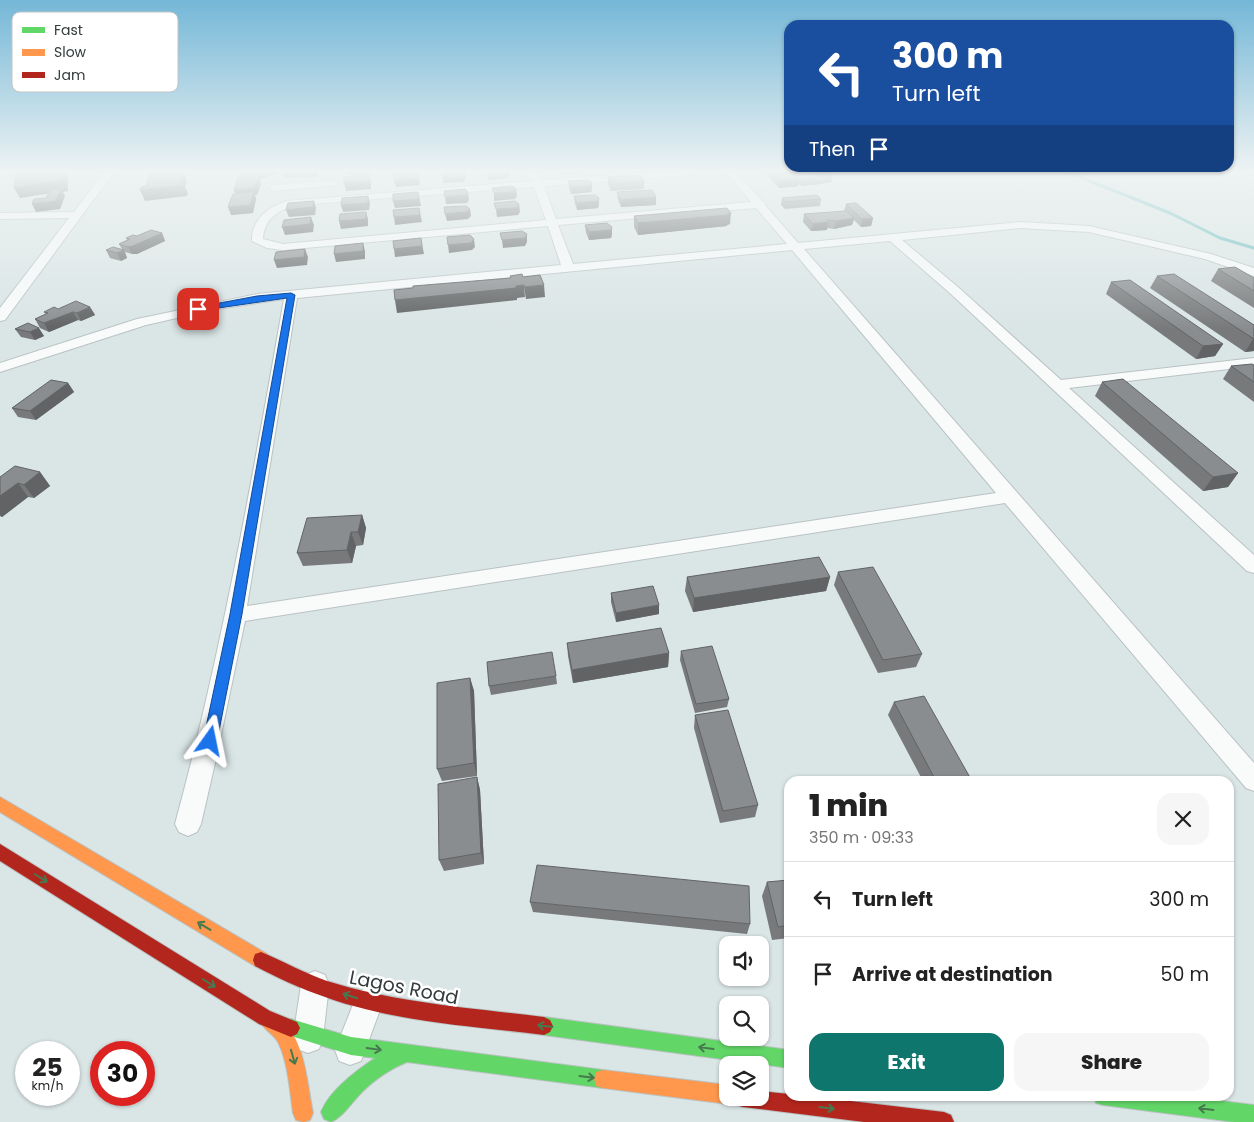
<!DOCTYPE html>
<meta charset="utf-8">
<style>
body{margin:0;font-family:Poppins,sans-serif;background:#f6f6f6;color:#222;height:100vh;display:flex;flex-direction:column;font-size:19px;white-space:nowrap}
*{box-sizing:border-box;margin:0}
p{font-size:16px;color:#767676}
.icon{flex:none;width:28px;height:28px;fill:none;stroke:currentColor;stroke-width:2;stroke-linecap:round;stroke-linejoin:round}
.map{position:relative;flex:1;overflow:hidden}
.details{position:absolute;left:784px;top:776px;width:450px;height:325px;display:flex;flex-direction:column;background:#fff;border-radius:15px;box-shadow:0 1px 4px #0004}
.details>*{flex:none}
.guide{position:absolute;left:784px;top:20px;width:450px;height:152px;border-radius:15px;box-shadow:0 1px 4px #0004;background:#1a4fa0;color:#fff;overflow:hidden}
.buttons{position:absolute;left:719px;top:936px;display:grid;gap:10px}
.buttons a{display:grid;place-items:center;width:50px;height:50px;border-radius:10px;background:#fff;box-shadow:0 1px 4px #0004;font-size:25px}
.speed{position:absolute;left:15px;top:1041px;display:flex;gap:10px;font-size:25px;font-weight:700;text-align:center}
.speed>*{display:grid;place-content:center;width:65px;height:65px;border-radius:50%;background:#fff;box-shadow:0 1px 4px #0004;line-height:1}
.speed small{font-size:12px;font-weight:400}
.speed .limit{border:8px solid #d22;background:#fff;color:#111}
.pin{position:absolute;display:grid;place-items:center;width:42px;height:42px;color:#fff;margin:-21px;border-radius:10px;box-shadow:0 2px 8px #0006}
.me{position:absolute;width:55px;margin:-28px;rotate:12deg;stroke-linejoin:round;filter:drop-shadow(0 0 4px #0008)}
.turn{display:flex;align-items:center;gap:18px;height:105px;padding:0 25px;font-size:22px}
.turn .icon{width:65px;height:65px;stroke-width:2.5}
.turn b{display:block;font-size:35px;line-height:42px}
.then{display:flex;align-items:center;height:48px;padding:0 25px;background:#0003;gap:10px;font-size:19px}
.round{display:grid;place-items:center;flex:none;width:52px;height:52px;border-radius:15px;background:#f6f6f6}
.head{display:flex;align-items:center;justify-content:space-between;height:85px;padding:0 25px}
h1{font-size:30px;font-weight:800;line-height:38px}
.primary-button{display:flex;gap:10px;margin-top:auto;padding:10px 25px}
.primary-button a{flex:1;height:58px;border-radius:15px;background:#0f766e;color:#fff;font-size:20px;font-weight:800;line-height:58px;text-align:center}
.primary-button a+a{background:#f6f6f6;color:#222}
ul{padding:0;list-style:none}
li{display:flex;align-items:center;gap:15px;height:75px;padding:0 25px;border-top:1px solid #e0e0e0}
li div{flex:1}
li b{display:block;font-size:19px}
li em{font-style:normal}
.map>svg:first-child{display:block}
</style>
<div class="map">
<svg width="1254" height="1122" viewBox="0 0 1254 1122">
<rect width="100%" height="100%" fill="#dae5e5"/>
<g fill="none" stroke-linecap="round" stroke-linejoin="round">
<path stroke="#67bbbe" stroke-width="3" d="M1067,172L1170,213L1220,238L1254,248"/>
<g stroke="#bac2c2" stroke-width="2">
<g id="street">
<path d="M0,172H14L0,178Z"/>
<path d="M104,172H114L5,320L0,321V308L69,218L0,219V213L74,212Z"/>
<path d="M529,172H539L542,180L656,172H694L689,175L544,186L556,219L751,202L726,172H736L762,201L765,202V205L798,243L1021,222L1089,226L1211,254L1254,268V276L1205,259L1089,232L1021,228L902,240L959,288L1061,380L1254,358V366L1069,388L1254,555V573L1247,571L951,294L890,241L804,249L1254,763V791L1246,788L1005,503L245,621L216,759L201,824L197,832L188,836L179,832L175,824C222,651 253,475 284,299L212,310L146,325L0,372V363L137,319L257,294L561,265L548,226L283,250L267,248L252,241C251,220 269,206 287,201L532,181ZM534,187L546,220L283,244L263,239C264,218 280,209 298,205ZM756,208L787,244L573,264L558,225ZM792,250L996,493L247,606L297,298Z"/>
<path d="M333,180L338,183L336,185L274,191L269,188L274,185Z"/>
<path d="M315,971L325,975L329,985L323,1038L319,1049L308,1053L297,1049L293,1038L301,985L305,975Z"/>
<path d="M368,987L378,992L383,1002L361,1061L350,1065L339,1061L335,1050L358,992Z"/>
</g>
</g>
<g stroke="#bac2c2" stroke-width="2">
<g id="fast">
<path d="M544,1017L789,1050V1068L544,1035L538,1032L535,1026L538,1020Z"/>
<path d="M291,1019L351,1037L603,1070L610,1072L612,1079L610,1086L603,1088L407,1062C390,1069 375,1079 362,1092C352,1102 344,1116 331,1122L324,1119L321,1112C330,1090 356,1071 375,1058L351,1055L285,1034L282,1028L285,1022Z"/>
<path d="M1094,1096H1181L1254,1105V1122H1234L1103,1105L1096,1103Z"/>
</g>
</g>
<g stroke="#bac2c2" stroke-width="2">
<g id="slow">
<path d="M0,797L267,954L269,960L267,966L261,968L255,966L0,812Z"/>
<path d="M268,1011C305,1027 306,1079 313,1113L310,1120L304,1122L296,1120L293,1113C290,1092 288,1063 279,1044C275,1034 263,1030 259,1020L262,1014Z"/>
<path d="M603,1070L728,1085V1098H736L735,1102L728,1104L603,1088L596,1086L594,1079L596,1072Z"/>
</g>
</g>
<g stroke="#bac2c2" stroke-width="2">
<g id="jam">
<path d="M0,844L270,1011L297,1022L300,1028L297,1034L291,1037L259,1024L0,861Z"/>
<path d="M261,952C283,961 304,973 327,981C397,1003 472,1008 544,1017L550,1020L553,1026L550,1032L544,1035C471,1026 395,1022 325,997C301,989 278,978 255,966L253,960L255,954Z"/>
<path d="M760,1091L789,1094V1096H808L944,1112L951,1115L954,1122H864L743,1107L736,1105L734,1098H760Z"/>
</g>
</g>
<use href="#street" fill="#f9fbfb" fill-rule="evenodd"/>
<use href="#fast" fill="#63d668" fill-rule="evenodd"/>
<use href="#slow" fill="#ff974d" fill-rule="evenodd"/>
<use href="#jam" fill="#b3261e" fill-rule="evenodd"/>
</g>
<g fill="#77797b">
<path d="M240,172H280V173L260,179L261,184L257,195H255L256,199L253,213L231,215L235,194L244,178L241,176Z"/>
<path d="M282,172H319L316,177L284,178Z"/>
<path d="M765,172H809L793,173L799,179L818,178L812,172H828L832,175L831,182L801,186L799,184L798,186L779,188L765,173Z"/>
<path d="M608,177L644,182V189L611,191L608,184Z"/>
<path d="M568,181L592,182V189L591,192L571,194L569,188Z"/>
<path d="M617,192L656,205L621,207L618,200Z"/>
<path d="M574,196L599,198V205L598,208L577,210L575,204Z"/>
<path d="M782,198L821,199L820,206L785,209L781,205Z"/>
<path d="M846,204L873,218L871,226L861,227L854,220L852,225L834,229L827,228V230L811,231L803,222L804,214L844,211Z"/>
<path d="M634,216L730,224L727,225V226L638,235L634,227Z"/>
<path d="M585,225L612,227V234L611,238L589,240L586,233Z"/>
<path d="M162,233L165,241L137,254H132L125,252L127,258L121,261L110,258L106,250L122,249L119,244L127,240L126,238Z"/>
<path d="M1218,269L1254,278V308L1211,281Z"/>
<path d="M1157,276L1254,325V351L1245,352L1150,288Z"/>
<path d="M1111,282L1223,344L1215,356L1196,359L1106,294Z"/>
<path d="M90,307L95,315L81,321L78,320L49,332L40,328L35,319L46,314L44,312L58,309Z"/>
<path d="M28,323L44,336L35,340L21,337L15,329Z"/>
<path d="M1254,365V402L1223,379L1231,366Z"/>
<path d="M1102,382L1238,473L1228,487L1203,491L1095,396Z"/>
<path d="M68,383L74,392L36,420L18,417L12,408Z"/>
<path d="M40,472L50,486L34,498L28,497L2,517L0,516V477Z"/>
<path d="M362,515L366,528L363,545L356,546L352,563L303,566L297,553Z"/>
<path d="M838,572L922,654L916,667L878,673L834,585Z"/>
<path d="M687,577H830L826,591L693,612L685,591Z"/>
<path d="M611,593L659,614L616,622L611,602Z"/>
<path d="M567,643L669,653L668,667L573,683L568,656Z"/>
<path d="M681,651L729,699L727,707L695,713L680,660Z"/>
<path d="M556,676L557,684L491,695L489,686Z"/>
<path d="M470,678L474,691L477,776L442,781L437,769Z"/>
<path d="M894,702L972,781H923L888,715Z"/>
<path d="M695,715L758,805L755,817L720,823L694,728Z"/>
<path d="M477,777L480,790L484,864L444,871L439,860Z"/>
<path d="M789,880V938L772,940L762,896L767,882Z"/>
<path d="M530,902L750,924L747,934L533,912Z"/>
</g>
<g fill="#616364">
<path d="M63,172H65L68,177V191L63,192L65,196L60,209L36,212L32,204L59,192L20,198L14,188Z"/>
<path d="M182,172H183L187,181L185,187L188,193L187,196L145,201L140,190L180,183Z"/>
<path d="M258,172H280V173L260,179L261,184L257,195H255L256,199L253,213L231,215L228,207L236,197L234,190L251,181L249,174Z"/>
<path d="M315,172H319L316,177Z"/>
<path d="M347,172H372V173L348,175Z"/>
<path d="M418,172L420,185L396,187L394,180Z"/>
<path d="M465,172L466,179L463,182L444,183L442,176Z"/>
<path d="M500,172H509L510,175L508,178L488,180L487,173Z"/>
<path d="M563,172H582V173L563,174Z"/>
<path d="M789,172H809L789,173Z"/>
<path d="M369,175L371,182V189L346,191L344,183Z"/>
<path d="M832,175L831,182L824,183L825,176Z"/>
<path d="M799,179L798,186L779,188L780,181Z"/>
<path d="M824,180L823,184L801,186L802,182Z"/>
<path d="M592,182V189L591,192L571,194V187Z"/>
<path d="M516,189L517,196L515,199L494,201V193Z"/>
<path d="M418,192L421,206L395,208L393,201Z"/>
<path d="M468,192L469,200L467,203L446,204L445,197Z"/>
<path d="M368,196L370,203L369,210L343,212L341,205Z"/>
<path d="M656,197V205L621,207V200Z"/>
<path d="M599,198V205L598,208L577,210V203Z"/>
<path d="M314,201L316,208L315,215L289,217L286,210Z"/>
<path d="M519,204L520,212L518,215L497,217L496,209Z"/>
<path d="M419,208L422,222L395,225L394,217Z"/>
<path d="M470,209L471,216L468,219L447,221L445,214Z"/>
<path d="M366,212L368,219V226L341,229L339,221Z"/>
<path d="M731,213L730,224L727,225V226L638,235V223Z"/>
<path d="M311,217L314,225L313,232L285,235L282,227Z"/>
<path d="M854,218L852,225L834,229L836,221Z"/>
<path d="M873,218L871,226L861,227L862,219Z"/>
<path d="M828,222L827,230L811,231L813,224Z"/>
<path d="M612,227V234L611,238L589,240V232Z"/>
<path d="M162,233L165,241L137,254H132L128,247Z"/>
<path d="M527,234V242L525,246L503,248L502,240Z"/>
<path d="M421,238L424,254L395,257L394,249Z"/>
<path d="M474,239L475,247L472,250L449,253L448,245Z"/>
<path d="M363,243L365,251V259L336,262L334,254Z"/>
<path d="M305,249L308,257L307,265L277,268L274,260Z"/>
<path d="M124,250L127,258L121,261L117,253Z"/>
<path d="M524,285L525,297L517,298V300L397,313L395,300Z"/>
<path d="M544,285L545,297L526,299L524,287Z"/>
<path d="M90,307L95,315L81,321L77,313Z"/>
<path d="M73,312L78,320L49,332L44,323Z"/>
<path d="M39,328L44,336L35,340L30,332Z"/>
<path d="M1253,339H1254V351L1245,352Z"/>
<path d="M1223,344L1215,356L1196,359L1203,346Z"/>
<path d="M68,383L74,392L36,420L30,411Z"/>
<path d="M40,472L50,486L34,498L24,485Z"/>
<path d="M1238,473L1228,487L1203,491L1213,477Z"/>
<path d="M18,483L28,497L2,517L0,515V496Z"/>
<path d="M362,515L366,528L363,545L358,532Z"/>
<path d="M351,532L356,546L352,563L347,550Z"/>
<path d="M830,577L826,591L693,612L694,598Z"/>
<path d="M659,605V614L616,622V613Z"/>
<path d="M669,653L668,667L573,683L572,670Z"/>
<path d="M470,678L474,691L477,776L474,763Z"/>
<path d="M477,777L480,790L484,864L481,853Z"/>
</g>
<g fill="#8a8d8f" stroke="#616364">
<path d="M27,172H63L62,180L14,188L16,173Z"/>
<path d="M168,172H182L180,183L183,182V185L140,190L141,187L146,186L150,174Z"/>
<path d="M244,172H258L249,174Z"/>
<path d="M418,172L419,178L394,180V174Z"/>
<path d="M442,172H465L462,175L442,176Z"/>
<path d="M771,172H792L799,179L780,181Z"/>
<path d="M821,172H828L832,175L825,176Z"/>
<path d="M369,175V181L344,183V177Z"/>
<path d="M641,175L644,182L611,184L608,177Z"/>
<path d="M259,176L254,188L234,190L238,178Z"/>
<path d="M821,177L824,180L802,182L799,179Z"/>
<path d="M588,180L592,182L591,185L571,187L568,181Z"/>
<path d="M512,186L516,189L514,192L494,193L492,188Z"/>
<path d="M61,188L56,201L32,204L34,199L46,198L50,190Z"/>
<path d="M465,189L468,192L466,195L445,197L444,191Z"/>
<path d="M652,190L656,197L621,200L617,192Z"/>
<path d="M254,192L250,205L228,207L233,194Z"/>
<path d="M418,192L419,199L393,201V194Z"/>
<path d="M595,195L599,198L598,201L577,203L574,196Z"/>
<path d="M817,195L821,199L786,202L782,198Z"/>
<path d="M368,196V203L341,205L342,198Z"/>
<path d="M314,201L313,207L286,210L288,203Z"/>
<path d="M515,201L519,204L517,208L496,209L494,203Z"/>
<path d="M856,203L873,218L862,219L846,204Z"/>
<path d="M466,206L470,209L467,212L445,214L444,207Z"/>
<path d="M419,208L420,215L394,217L393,210Z"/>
<path d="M727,208L731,213L727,214L728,215L638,223L634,216Z"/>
<path d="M846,211L854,218L836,221L827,220L828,222L813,224L804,214Z"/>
<path d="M366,212V219L339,221L340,214Z"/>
<path d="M311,217L310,224L282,227L284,220Z"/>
<path d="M607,223L612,227L611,230L589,232L585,225Z"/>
<path d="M151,230L162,233L133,246L128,247L119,244L130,239L126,238L133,235L137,236Z"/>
<path d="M522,231L527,234L525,238L502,240L500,233Z"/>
<path d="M470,235L474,239L471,243L448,245L447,237Z"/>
<path d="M421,238L422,246L394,249L393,241Z"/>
<path d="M363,243V251L334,254L335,246Z"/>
<path d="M113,247L124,250L117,253L106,250Z"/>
<path d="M305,249L304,257L274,260L276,252Z"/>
<path d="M1235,267L1254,278V291L1218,269Z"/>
<path d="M522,274L523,277L540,275L544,285L524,287V285L516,286V288L395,300L394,290L413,288V286L511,278L510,276Z"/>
<path d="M1174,274L1254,325V339L1157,276Z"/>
<path d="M1130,280L1223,344L1203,346L1111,282Z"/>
<path d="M76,301L90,307L77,313L73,312L44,323L35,319L48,313L44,312L54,307L58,309Z"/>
<path d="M28,323L39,328L30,332L15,329Z"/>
<path d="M1252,364L1254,365V382L1231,366Z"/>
<path d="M1123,379L1238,473L1213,477L1102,382Z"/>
<path d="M51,380L68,383L30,411L12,408Z"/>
<path d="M15,466L40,472L24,485L18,483L0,496V477Z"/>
<path d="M362,515L358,532H351L347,550L297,553L307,518Z"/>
<path d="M819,557L830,577L694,598L687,577Z"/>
<path d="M873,567L922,654L883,660L838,572Z"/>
<path d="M653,586L659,605L616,613L611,593Z"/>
<path d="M661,628L669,653L572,670L567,643Z"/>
<path d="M712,646L729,699L696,704L681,651Z"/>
<path d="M552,652L556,676L489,686L487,662Z"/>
<path d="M470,678L474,763L437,769V683Z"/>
<path d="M924,696L972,781H936L894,702Z"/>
<path d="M728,710L758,805L723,811L695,715Z"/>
<path d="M477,777L481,853L439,860L438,784Z"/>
<path d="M537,865L749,886L750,924L530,902Z"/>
<path d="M789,880V925L778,927L767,882Z"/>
</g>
<defs><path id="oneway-shaft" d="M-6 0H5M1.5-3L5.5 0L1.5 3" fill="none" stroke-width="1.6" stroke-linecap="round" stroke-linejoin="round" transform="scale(1.25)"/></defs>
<g stroke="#46794d">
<use href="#oneway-shaft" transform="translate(41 878) rotate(32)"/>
<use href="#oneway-shaft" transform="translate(204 926) rotate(-149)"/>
<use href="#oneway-shaft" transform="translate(209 983) rotate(32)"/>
<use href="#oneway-shaft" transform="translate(350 996) rotate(-162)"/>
<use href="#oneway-shaft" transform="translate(545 1026) rotate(-173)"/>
<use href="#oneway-shaft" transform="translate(706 1048) rotate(-172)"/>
<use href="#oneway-shaft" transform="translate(374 1049) rotate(8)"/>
<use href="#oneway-shaft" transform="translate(293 1057) rotate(74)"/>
<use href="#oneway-shaft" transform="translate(587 1077) rotate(7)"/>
<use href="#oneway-shaft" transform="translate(827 1108) rotate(7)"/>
<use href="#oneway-shaft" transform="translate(1206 1109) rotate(-173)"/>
</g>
<linearGradient id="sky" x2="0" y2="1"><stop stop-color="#74b7d7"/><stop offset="0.52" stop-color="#eef3f3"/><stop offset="1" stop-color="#eef3f3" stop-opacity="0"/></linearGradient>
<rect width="1254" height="329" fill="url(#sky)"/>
<path fill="#1a73e8" stroke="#114b97" d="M291,293L295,295L242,614L217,741L215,746L210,748L205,746L203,741L230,614L287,298L198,311L195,309L198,307L257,296Z"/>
<g text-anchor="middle" stroke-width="5" stroke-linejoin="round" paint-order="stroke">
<g font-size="19" fill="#333b3b" stroke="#fff">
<text transform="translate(404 987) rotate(11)" y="7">Lagos Road</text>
</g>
</g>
<rect x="12" y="12" width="166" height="80" rx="8" fill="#fff" stroke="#c2c4c4" stroke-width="1"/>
<rect x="22" y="27" width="23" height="6" fill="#63d668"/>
<rect x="22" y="49" width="23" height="7" fill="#ff974d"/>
<rect x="22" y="72" width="23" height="6" fill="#b3261e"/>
<g font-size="14" fill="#333b3b">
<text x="54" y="35">Fast</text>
<text x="54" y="57">Slow</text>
<text x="54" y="80">Jam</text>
</g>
</svg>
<div class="buttons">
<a><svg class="icon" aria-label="sound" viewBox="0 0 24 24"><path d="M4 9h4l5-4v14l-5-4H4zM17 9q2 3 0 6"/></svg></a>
<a><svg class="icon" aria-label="search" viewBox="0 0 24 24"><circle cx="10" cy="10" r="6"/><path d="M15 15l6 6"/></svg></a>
<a><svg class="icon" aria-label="layers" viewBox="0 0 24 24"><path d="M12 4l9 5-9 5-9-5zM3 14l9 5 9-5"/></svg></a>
</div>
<div class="speed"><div>25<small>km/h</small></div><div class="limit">30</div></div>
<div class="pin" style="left:198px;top:309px;background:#d93025"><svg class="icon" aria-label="arrive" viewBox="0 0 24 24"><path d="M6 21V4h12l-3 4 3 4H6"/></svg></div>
<svg class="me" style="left:210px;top:741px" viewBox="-20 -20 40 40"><path d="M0-17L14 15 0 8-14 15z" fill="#1a73e8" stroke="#fff" stroke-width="4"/></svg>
<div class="guide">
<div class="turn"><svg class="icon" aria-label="left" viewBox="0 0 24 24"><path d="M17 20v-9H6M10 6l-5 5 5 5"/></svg><div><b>300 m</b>Turn left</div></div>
<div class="then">Then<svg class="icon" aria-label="arrive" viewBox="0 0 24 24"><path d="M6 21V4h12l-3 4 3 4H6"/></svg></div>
</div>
<section class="details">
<div class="head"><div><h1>1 min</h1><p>350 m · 09:33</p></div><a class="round"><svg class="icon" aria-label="close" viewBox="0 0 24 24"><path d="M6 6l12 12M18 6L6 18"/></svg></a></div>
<ul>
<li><svg class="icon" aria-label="left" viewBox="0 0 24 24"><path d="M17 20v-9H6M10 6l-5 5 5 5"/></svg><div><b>Turn left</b></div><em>300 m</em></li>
<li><svg class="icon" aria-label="arrive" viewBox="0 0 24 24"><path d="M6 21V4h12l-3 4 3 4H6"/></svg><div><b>Arrive at destination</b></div><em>50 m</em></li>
</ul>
<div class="primary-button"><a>Exit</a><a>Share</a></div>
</section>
</div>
